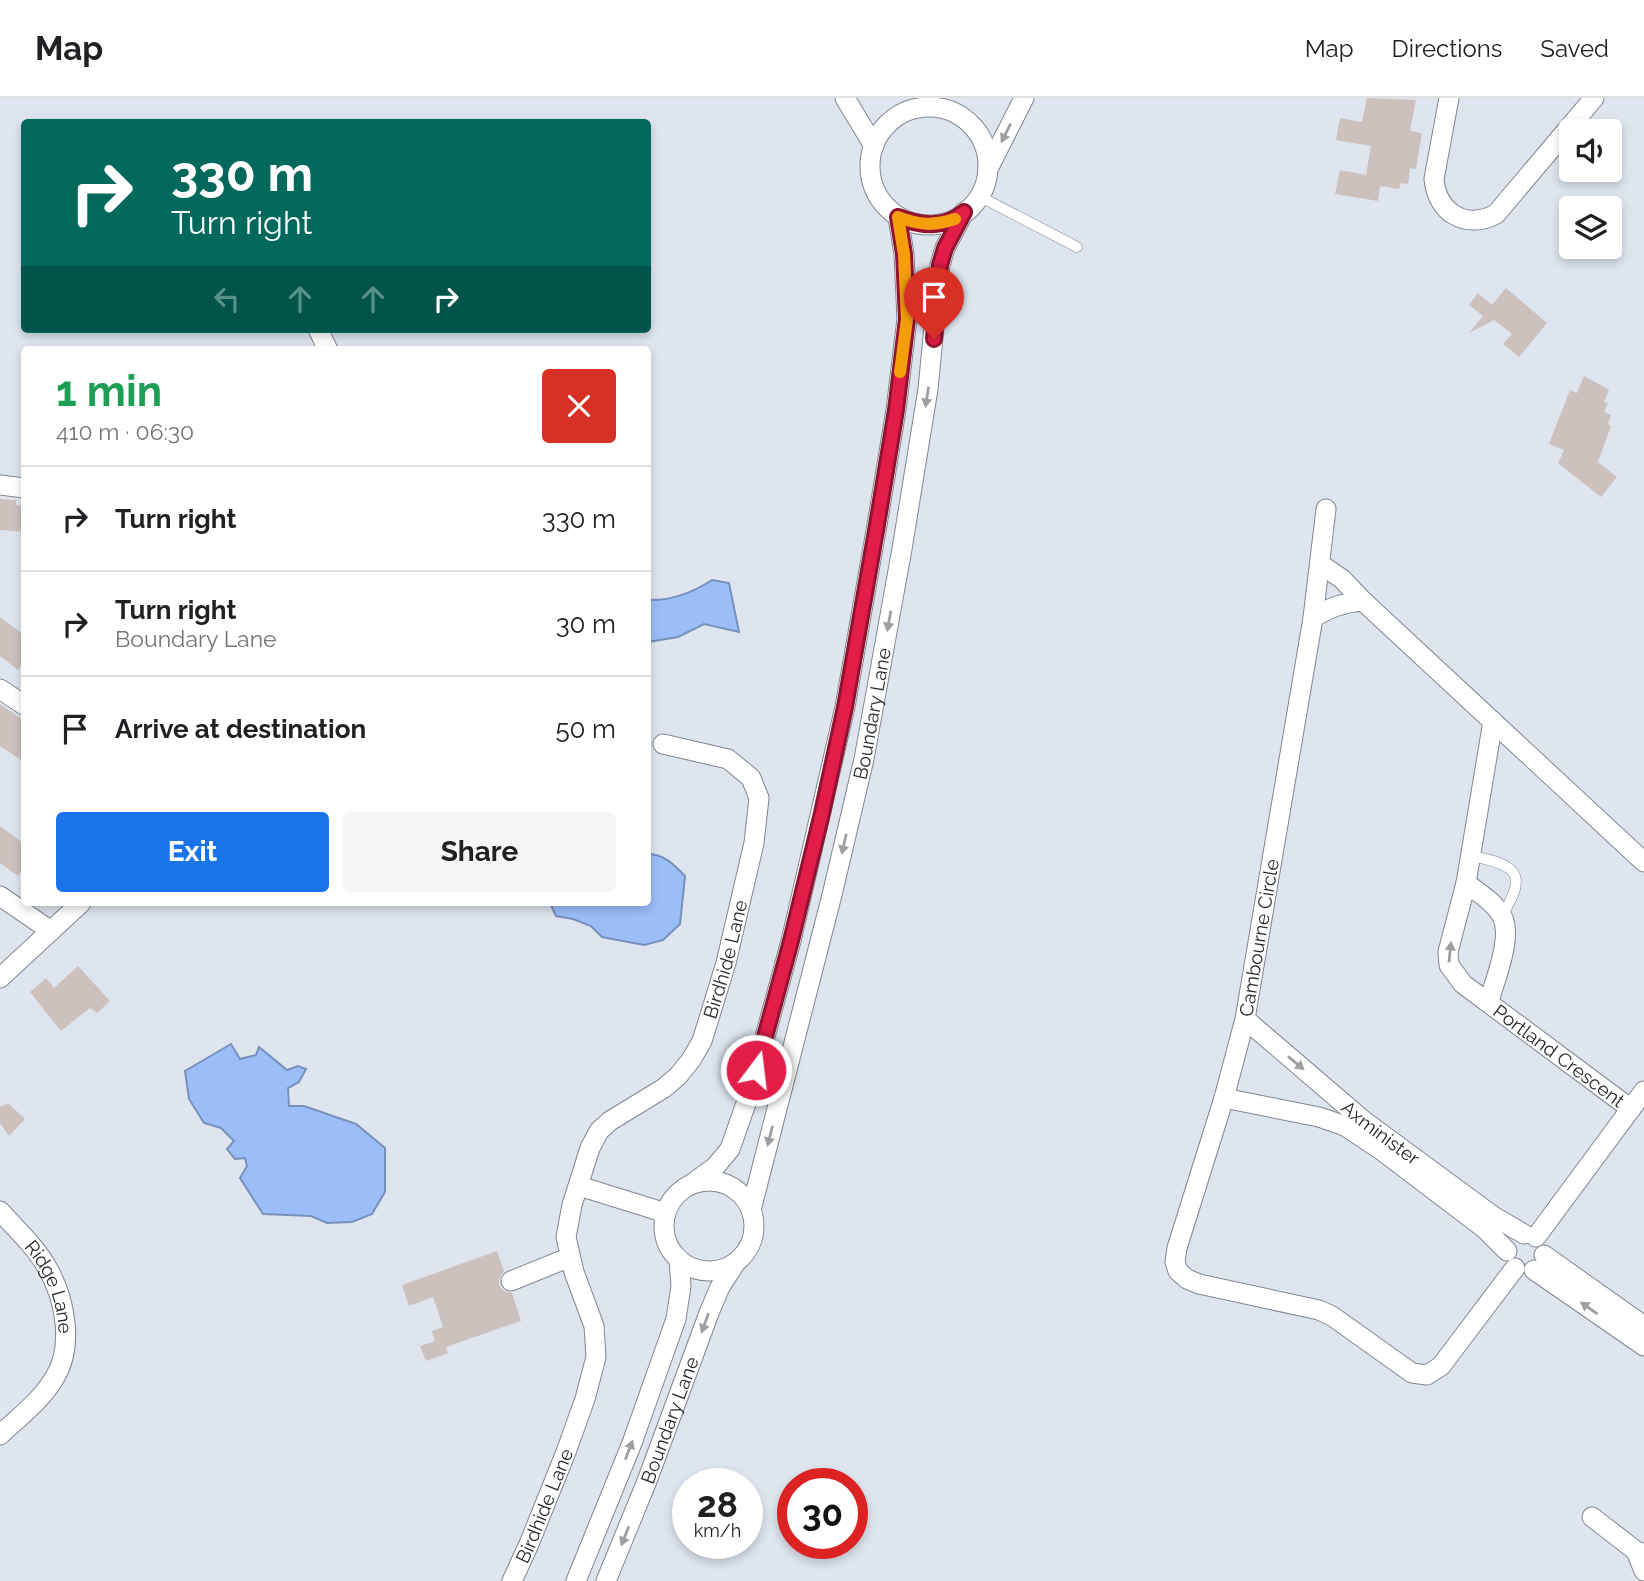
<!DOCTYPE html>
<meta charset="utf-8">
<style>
body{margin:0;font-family:Raleway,sans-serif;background:#f6f6f6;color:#202124;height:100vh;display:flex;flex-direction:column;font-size:26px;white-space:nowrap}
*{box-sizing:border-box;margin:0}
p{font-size:23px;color:#757577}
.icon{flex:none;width:38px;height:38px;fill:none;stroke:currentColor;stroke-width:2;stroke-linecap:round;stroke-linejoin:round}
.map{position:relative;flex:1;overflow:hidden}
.sheet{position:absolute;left:21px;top:248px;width:630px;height:560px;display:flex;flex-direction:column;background:#fff;border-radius:7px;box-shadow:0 4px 10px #0003}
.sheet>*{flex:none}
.top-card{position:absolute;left:21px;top:21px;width:630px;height:214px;border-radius:7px;box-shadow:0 4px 10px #0003;background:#00695c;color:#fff;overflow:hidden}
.tools{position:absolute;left:1559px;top:21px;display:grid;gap:14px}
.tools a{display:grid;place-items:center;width:63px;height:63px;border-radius:7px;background:#fff;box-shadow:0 4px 10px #0003;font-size:35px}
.speed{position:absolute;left:672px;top:1370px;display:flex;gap:14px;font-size:35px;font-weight:700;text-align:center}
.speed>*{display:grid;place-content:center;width:91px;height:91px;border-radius:50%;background:#fff;box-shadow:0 4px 10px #0003;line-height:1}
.speed small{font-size:18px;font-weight:400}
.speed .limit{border:10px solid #d22;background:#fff;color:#111}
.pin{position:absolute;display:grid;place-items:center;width:60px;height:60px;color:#fff;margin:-72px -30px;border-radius:50% 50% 50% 0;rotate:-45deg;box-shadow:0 0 7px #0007}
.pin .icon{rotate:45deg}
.me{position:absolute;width:77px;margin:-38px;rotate:15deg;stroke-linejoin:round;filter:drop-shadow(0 0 5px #0008)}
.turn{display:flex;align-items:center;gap:24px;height:147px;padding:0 35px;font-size:32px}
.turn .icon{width:91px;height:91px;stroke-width:2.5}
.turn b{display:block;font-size:49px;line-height:60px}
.lanes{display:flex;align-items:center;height:66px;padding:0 35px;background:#0003;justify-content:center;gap:35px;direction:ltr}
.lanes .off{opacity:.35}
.round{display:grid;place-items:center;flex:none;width:74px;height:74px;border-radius:7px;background:#f6f6f6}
.head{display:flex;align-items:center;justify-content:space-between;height:119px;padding:0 35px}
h1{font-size:42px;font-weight:700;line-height:52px;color:#1e9e55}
.action{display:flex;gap:14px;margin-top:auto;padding:14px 35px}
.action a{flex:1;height:80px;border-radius:7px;background:#1a73e8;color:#fff;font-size:28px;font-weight:700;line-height:80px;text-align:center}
.action a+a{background:#f6f6f6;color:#202124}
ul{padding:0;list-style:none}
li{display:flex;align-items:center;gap:21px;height:105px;padding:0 35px;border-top:2px solid #e0e0e0}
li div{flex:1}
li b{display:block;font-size:26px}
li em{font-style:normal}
header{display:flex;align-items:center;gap:42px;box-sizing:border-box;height:98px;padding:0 35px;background:#fff;border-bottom:2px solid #e0e0e0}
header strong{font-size:33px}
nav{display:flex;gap:38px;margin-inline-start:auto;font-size:24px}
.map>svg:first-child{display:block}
</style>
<header>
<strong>Map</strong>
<nav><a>Map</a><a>Directions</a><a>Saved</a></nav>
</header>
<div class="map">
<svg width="1644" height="1483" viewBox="0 0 1644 1483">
<rect width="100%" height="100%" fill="#dee5ee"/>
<g fill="#9bbef9" stroke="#7891bc" stroke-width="2">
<path d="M712,482L729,485L739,534L704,526L678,539L648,544V502C672,503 692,495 712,482Z"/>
<path d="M648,756C664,756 674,767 685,778L680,826L663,842L644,847L602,839L591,828L573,821L556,818L550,805H648Z"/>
<path d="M231,946L240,961L256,957L259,949L287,972L298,968L306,971L299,984L288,990L289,1008H304L356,1026L385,1050V1094L372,1116L352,1124L327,1125L311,1118L263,1116L240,1080L247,1068L245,1060L235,1061L227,1051L234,1043L221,1030L204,1025L189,1001L185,973Z"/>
</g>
<g fill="#cdc1be">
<path d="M1367,0L1416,2L1410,33L1422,35L1416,71L1410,70L1408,86L1401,85L1399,91L1380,88L1378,103L1335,96L1340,72L1366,77L1371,48L1336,42L1340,20L1362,24Z"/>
<path d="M1506,190L1547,225L1519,259L1503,246L1512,236L1494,222L1469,235L1483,218L1469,207L1478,195L1492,207Z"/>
<path d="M1584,278L1609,292L1604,304L1608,305L1604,314L1611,317L1608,326L1611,328L1598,364L1617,379L1601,399L1558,365L1564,352L1549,346L1570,292L1577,295Z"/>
<path d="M0,401L16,402V407L24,408V434L0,432Z"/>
<path d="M0,519L24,537V563L18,572L0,558Z"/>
<path d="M0,606L24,623V664L0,648Z"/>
<path d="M0,728L24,746V768L18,778L0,765Z"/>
<path d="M78,868L110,903L97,915L90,910L61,933L30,894L46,880L54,890Z"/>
<path d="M8,1005L25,1021L9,1038L0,1025V1009Z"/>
<path d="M497,1153L504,1173L499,1181V1187L504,1193L512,1195L521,1223L446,1249L448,1255L426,1263L420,1248L435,1243L432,1233L443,1229L433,1199L409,1208L402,1187Z"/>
</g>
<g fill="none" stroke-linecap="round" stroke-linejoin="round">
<g stroke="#81878f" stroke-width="11">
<g id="service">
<path d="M979,98L1077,149"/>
<path d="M1471,758C1514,766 1530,774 1502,817"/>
</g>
</g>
<g stroke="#81878f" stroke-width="21">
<g id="minor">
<path d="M845,0L874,48"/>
<path d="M1449,0L1434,81C1437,115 1466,132 1496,116L1594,0"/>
<circle cx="929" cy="68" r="59"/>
<path d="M988,71L1024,0"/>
<path d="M318,231L328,252"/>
<path d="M0,387L24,390"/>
<path d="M1320,466L1342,481L1363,503"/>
<path d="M1313,520L1326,411"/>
<path d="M0,591L24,607"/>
<path id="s1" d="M1493,623L1466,785L1448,854L1449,867L1463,886L1631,1011"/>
<path d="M1466,785C1479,795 1494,804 1502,818C1513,839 1495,882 1489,903"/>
<path d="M0,798L51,833"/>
<path d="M0,880L81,805"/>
<path id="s2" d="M1245,921L1364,1023L1493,1118L1524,1136"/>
<path d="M1224,1000L1319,1019L1345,1028L1381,1052L1485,1131L1507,1153"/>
<circle cx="709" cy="1128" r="45"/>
<path d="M693,1085L715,1069L730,1051L750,994L791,843L845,609L877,427L896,312L907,221L904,156L898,119"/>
<path d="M579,1088L666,1115"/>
<path id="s3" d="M751,1112L832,797L864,661L902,451L928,291L940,167L945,150L964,114"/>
<path id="s4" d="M0,1113C16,1131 36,1149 48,1171C65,1201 74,1248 55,1279C42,1302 19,1319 0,1337"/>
<path d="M1536,1139L1644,993"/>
<path d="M1544,1157L1644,1228"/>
<path id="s5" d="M1515,1170L1441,1268L1427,1277L1412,1275L1332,1218L1319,1212L1199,1186L1187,1181L1178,1173L1175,1164L1177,1150L1224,1000L1245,921L1313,520C1330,509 1343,505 1363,503L1644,764"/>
<path d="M1534,1172L1644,1248"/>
<path d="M511,1183L570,1159"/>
<path d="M1592,1419L1636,1453L1644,1456"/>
<path d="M1636,1453L1644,1473"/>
<path id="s6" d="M512,1483L529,1446L566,1354L585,1301L596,1259L594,1228L574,1174L566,1139L572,1107L590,1050L599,1033L610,1023L664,990L678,978L691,962L702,943L726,865L754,745L759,700L751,680L728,661L663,646"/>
<path d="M576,1483L632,1345L676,1221L681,1188L679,1162"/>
<path id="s7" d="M606,1483L647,1383L709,1215L720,1189L736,1164"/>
</g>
</g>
<use href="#service" stroke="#fff" stroke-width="10"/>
<use href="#minor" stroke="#fff" stroke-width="19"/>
</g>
<defs><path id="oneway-solid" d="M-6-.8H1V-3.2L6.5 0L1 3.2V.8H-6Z" transform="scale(1.75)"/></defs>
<g fill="#9d9fa0">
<use href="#oneway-solid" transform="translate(1006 35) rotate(117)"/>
<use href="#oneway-solid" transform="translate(927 299) rotate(99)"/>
<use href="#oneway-solid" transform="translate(889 523) rotate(100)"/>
<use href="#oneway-solid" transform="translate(844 746) rotate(103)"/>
<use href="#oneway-solid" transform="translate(1450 854) rotate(-84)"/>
<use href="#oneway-solid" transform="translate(1296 965) rotate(40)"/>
<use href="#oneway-solid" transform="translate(770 1038) rotate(104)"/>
<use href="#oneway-solid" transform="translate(1589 1210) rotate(-145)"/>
<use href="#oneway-solid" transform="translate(705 1225) rotate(110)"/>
<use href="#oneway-solid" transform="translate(629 1352) rotate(-69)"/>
<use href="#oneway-solid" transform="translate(625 1438) rotate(112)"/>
</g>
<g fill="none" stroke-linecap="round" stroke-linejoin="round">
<g stroke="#92132f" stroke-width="18">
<path id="route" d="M756,972L791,843L822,715L845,609L877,427L896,312L907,221L904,156L898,119C921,128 944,131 964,114L945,150L940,167L934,241"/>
</g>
<use href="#route" stroke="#e11d48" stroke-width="12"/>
<path stroke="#f59e0b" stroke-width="12" d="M900,274L907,221L904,156L898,119C919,127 933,128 955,121"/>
</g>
<g text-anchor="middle" stroke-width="5" stroke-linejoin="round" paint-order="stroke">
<g font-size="19" fill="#26292c" stroke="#ecf3fc">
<text dy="7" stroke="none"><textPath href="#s3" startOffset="511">Boundary Lane</textPath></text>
<text dy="7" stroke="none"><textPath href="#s5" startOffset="760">Cambourne Circle</textPath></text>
<text dy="7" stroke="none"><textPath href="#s6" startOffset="700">Birdhide Lane</textPath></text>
<text dy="7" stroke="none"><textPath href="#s1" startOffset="392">Portland Crescent</textPath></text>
<text dy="7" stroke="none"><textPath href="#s2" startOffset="177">Axminister</textPath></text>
<text dy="7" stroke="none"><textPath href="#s4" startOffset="93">Ridge Lane</textPath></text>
<text dy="7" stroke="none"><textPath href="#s7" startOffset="173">Boundary Lane</textPath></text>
<text dy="7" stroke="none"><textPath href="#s6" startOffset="82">Birdhide Lane</textPath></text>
</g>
</g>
</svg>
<div class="tools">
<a><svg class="icon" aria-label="sound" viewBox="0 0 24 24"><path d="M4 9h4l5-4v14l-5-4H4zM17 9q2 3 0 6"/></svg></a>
<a><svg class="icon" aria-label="layers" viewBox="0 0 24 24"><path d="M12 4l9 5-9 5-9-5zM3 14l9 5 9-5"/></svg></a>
</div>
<div class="speed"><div>28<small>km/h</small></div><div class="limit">30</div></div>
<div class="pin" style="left:934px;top:241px;background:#d93025"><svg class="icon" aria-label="arrive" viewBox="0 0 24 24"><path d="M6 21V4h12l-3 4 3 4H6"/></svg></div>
<svg class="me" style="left:756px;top:972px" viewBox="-20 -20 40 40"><circle r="17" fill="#e11d48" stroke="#fff" stroke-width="3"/><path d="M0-11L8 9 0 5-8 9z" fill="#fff"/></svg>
<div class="top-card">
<div class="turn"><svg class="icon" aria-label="right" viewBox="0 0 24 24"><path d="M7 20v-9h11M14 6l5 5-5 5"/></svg><div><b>330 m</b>Turn right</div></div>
<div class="lanes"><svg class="icon off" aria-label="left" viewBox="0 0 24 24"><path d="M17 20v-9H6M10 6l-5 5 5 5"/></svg><svg class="icon off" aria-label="ahead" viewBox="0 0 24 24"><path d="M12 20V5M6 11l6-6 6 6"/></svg><svg class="icon off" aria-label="ahead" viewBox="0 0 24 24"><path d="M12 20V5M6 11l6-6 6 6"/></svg><svg class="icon" aria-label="right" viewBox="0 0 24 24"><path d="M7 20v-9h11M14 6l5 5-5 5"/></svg></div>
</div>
<section class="sheet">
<div class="head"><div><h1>1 min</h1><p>410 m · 06:30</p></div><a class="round" style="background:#d93025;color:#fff"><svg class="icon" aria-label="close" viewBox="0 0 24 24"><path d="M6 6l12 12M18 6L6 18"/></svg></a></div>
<ul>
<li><svg class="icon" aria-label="right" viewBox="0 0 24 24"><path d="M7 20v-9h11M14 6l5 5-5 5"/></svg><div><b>Turn right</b></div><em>330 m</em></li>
<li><svg class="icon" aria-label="right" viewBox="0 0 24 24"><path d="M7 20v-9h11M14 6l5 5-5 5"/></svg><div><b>Turn right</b><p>Boundary Lane</p></div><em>30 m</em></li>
<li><svg class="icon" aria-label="arrive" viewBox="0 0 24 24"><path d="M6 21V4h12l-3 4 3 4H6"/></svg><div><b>Arrive at destination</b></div><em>50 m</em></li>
</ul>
<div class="action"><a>Exit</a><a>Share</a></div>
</section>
</div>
